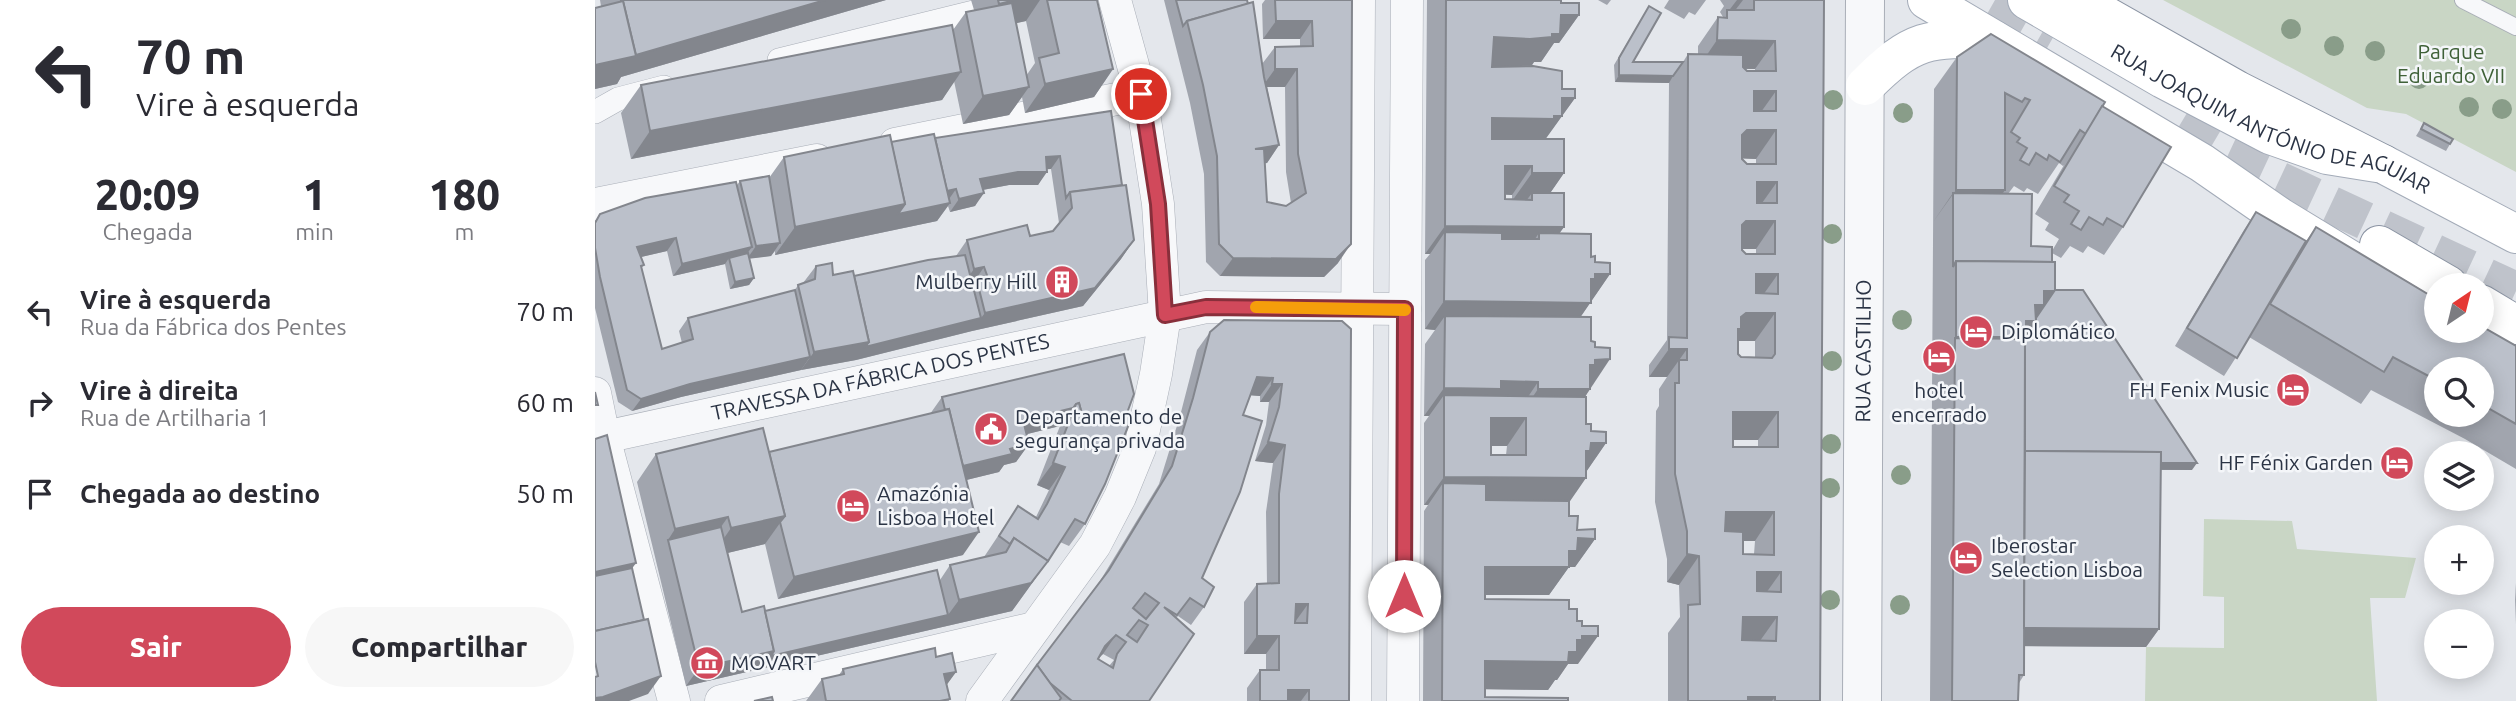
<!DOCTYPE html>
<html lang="pt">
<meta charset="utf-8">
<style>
body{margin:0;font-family:Ubuntu,sans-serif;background:#f7f7f7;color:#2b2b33;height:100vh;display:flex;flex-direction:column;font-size:26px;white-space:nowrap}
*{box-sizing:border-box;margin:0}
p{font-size:23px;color:#7c7c81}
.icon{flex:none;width:38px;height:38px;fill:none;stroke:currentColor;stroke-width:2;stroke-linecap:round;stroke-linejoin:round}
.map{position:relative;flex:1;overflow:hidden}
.side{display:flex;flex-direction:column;background:#fff;width:595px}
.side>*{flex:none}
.guide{background:#fff;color:#2b2b33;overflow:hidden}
.needle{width:46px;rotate:35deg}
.controls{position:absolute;left:1829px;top:273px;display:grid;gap:14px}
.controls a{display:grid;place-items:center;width:70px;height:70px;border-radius:50%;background:#fff;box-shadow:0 4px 18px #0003;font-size:35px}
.pin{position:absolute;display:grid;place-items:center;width:60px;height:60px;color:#fff;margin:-30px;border:4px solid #fff;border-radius:50%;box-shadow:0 2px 7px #0007}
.me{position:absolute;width:77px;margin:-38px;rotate:0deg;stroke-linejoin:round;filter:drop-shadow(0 0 5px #0008)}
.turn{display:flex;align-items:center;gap:24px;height:147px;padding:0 21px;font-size:32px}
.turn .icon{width:91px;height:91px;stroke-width:2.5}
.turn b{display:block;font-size:49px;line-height:60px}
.eta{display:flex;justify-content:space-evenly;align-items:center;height:119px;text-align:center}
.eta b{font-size:42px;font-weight:800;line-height:49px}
.action{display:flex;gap:14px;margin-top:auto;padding:14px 21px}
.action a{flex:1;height:80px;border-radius:42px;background:#d1495b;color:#fff;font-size:28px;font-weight:800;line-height:80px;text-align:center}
.action a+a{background:#f7f7f7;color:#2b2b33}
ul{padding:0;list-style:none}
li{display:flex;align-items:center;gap:21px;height:91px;padding:0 21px}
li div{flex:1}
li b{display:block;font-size:26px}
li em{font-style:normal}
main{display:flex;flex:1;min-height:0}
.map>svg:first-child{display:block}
</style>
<main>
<section class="side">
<div class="guide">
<div class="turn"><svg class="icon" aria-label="left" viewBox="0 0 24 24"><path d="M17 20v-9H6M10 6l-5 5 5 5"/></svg><div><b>70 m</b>Vire à esquerda</div></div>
</div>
<div class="eta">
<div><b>20:09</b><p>Chegada</p></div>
<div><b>1</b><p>min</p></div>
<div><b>180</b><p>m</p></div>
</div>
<ul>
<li><svg class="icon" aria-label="left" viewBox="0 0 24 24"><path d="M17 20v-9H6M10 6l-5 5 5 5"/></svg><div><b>Vire à esquerda</b><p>Rua da Fábrica dos Pentes</p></div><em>70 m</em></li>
<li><svg class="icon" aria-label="right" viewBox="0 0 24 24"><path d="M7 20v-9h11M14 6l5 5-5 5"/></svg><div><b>Vire à direita</b><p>Rua de Artilharia 1</p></div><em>60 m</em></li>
<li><svg class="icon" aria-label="arrive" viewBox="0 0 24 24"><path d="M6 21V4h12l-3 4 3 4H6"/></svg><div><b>Chegada ao destino</b></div><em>50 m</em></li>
</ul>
<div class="action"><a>Sair</a><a>Compartilhar</a></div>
</section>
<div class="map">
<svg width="1921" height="701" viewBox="0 0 1921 701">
<rect width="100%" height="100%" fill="#e4e7ec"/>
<g fill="#c9d6c5">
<path d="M1568,0H1921V172L1811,114L1772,108Z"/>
<path d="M1609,519L1697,521L1702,549L1821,558L1810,598H1775L1782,701H1550L1551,647L1629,648V597L1608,596Z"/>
</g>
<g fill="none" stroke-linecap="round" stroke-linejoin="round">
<g stroke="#bfc3cb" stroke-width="38" stroke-dasharray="38 19" stroke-linecap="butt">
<path d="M1400,0L1460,34"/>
<path d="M1583,128L1625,153L1921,291"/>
</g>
<g stroke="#a9aeb7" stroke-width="18">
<path id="service" d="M1868,0L1921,27"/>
</g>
<g stroke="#a9aeb7" stroke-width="24">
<g id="pedestrian">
<path d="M184,60L379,12"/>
<path d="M0,112L23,99L69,87"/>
</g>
</g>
<g stroke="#a9aeb7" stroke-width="33">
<g id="minor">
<path d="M300,144L546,94"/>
<path d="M0,204L222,160"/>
<path d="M0,393L9,437L79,701"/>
<path id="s1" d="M0,439L611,307L810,309"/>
<path d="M126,701L439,628"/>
<path d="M387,701L500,545L525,497L545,448L561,374L570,315L563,204L546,94L520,0"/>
<path d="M760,701L764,0"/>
<path d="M808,701L812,0"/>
</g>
</g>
<g stroke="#a9aeb7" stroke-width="40">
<g id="tertiary">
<path id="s2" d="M1267,701L1270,0"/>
</g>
</g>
<g stroke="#a3abb8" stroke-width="40">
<g id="primary">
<path d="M1332,0L1607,163L1685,217L1841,312"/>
<path id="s3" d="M1432,0L1568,79L1675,135L1732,155L1788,164L1921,234"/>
<path d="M1270,86C1318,38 1333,37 1399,40"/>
</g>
</g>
<g stroke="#8b94a3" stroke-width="40">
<g id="trunk">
<path d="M1483,0L1642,90L1788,164"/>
<path d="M1784,245L1853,285"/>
<path d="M1886,304L1921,325"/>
</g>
</g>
<use href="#service" stroke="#f7f8fa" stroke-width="16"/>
<use href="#pedestrian" stroke="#f7f8fa" stroke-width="23"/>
<use href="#minor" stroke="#f7f8fa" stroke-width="32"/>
<use href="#tertiary" stroke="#f7f8fa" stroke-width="38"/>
<use href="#primary" stroke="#fff" stroke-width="38"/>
<use href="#trunk" stroke="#fff" stroke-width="38"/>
</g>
<g fill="#899d89">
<circle cx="1696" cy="29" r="10"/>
<circle cx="1739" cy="46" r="10"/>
<circle cx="1780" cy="51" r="10"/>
<circle cx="1824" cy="79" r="10"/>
<circle cx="1238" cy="100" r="10"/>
<circle cx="1874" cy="107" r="10"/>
<circle cx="1907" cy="109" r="10"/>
<circle cx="1308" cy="113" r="10"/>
<circle cx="1237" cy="234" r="10"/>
<circle cx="1307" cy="320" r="10"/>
<circle cx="1237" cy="361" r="10"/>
<circle cx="1236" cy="444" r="10"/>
<circle cx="1306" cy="475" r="10"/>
<circle cx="1235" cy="488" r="10"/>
<circle cx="1235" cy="600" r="10"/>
<circle cx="1305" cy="605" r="10"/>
</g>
<g fill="#a1a5ae" fill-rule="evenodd">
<path d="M5,0H291L26,77L22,84L0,89V8L6,6Z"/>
<path d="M376,0H502L518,69L499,97L430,113L427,97L414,115L368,124L359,81L347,100L36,159L26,113L46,85L358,30L371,12L379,10ZM431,21L440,63L431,76L421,23Z"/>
<path d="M569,0H652L667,64L680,47L705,46V39H668L667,4L670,0H757L743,263L729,277L625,276L611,262L609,174L595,103ZM672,87H690L691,172L696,203L691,206L672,202L670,163H672L684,145Z"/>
<path d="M832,0H966V3L984,15L964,43H959L946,62H939L937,65L980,98L950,139L969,173L955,193L969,227L964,233L996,257L1000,262L1015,274L985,317L995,387L990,397L991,424L996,431L1011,443L991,472L974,502V516L982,530L1000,539L980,567H974L954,595H890V599L974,609L983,664H973L962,680H960L953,690L890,689V697L973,701H828L829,511L833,505H829V423L834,416H829L830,344L840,330L830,329V260L835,254H830ZM910,194L917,195V199H910ZM896,446H912L911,455H896Z"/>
<path d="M1003,0H1016L1012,5Z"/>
<path d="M1074,0H1111L1100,15L1094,12L1089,19L1069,8Z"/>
<path d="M1125,0H1229L1225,701H1073V633L1085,617L1084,585L1072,582V559L1060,502L1061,411L1064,406V389L1072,377H1054V365L1072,340L1074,83L1020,82L1019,65L1054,6L1038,62H1088L1093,54L1103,55V46L1123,17H1128L1125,12L1129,6ZM1150,69H1160V71H1152ZM1147,158L1161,159V164H1152ZM1147,249H1161V254H1151ZM1143,341H1160V357H1146L1143,354ZM1138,440H1163V447H1138ZM1148,541H1160L1159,554H1148Z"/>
<path d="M1362,57L1507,106L1528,227L1509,255L1493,246L1488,253L1475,246L1466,258L1457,253L1460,290L1597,470H1566L1564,629L1551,647L1429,646V675L1424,683L1423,701H1335L1339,89ZM1464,163L1468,166L1469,165L1440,214L1454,223L1450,230L1464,239L1457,251L1436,246L1413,194L1419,186L1429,192L1432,188L1443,194Z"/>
<path d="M516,111L527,185L539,240L526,259L488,306L377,331L261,360L206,370L86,397L37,411L23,402L0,308V222L5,214L142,185L145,181L174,178L189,157L296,142L340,138ZM452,169H456L464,223L458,231L435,236L372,240L361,256L259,276L238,275L221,266L208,283L203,285L200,290L93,318L84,331L87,343L67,349L46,268L49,265L46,257L72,251L78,276L130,264L135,289L154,285L159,278L154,258L176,256L180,251V255L342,221L353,206L355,212L380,206L388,190L414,185H443Z"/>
<path d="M1829,123L1855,144L1851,151L1821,136Z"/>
<path d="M1661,212L1711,241L1721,227L1921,346V469L1870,439L1776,390L1766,404L1654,337L1629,376L1580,346L1649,230ZM1841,369H1886V415H1841Z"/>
<path d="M747,321L754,701H652V688L665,670H671V654H649V602L662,584H672L671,512L678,463L660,461L671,425L674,402H665V396L656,395L648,415L607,578L609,607L596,625L583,616L581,618L554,701H416L505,581L564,484L585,416L602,350L615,332ZM508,654L519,660L514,666L503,659Z"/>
<path d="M529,354L490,524L474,546L465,542L433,589L417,611L91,686L42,482L61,454L174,452L335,414L347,397ZM465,426L442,485L454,490L441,517L423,506L389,557L355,565L345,580L170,611L147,612L132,553L170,544L183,599L368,555L371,480L404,472L409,465L421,462L434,444L432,434Z"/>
<path d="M1921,583V624L1920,600Z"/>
<path d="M341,657L361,672L352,684L354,701H211L227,679L244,675L248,669Z"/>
</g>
<g fill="#83868d">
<path d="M230,0H291L26,77L22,84L0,89V65L39,55Z"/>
<path d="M420,0H445L431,21L384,32L404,4Z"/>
<path d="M1142,0H1148L1135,17L1132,13Z"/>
<path d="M966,15H984L964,43H959L946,62H939L937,65L915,67L879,65L899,37Z"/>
<path d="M681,21H717L705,39H668Z"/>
<path d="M1122,40L1180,41L1160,69L1103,68Z"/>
<path d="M518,69L499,97L430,113L450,84Z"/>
<path d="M680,69H702L690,87H667Z"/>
<path d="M366,72L347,100L36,159L55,131Z"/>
<path d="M1024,75L1078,76L1074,83L1020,82Z"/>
<path d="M434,87L414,115L368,124L388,96Z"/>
<path d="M1159,91H1181L1161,119H1139Z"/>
<path d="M967,98H980L947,144L877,146L897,118Z"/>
<path d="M1152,130H1181L1161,159L1132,158L1147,135Z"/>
<path d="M684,145L672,163L647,168L660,149Z"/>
<path d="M465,156L456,169L442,170L451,157Z"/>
<path d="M910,166H937L917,195L891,194Z"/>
<path d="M423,172H452L443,185H414L376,192L385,179Z"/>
<path d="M937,173H969L949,202L937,200V193L931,201H917Z"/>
<path d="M1162,182H1182L1162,210H1142Z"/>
<path d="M361,189L352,202L349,192Z"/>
<path d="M1361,190H1410L1388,222L1358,193L1338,222Z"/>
<path d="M389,193L380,206L355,212L364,199Z"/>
<path d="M355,203L342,221L180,255L200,227L310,204Z"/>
<path d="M1151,221H1180L1161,249H1131L1147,225Z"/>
<path d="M850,226L969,227L949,255L944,239V233L929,255L850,232L835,254H830Z"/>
<path d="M81,238L72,251L33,260L42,247Z"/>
<path d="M539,240L526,259L488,306L377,331L261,360L206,370L219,352L386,318L390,313Z"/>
<path d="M185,243L176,256L152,259L161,246Z"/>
<path d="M756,244L743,263L729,277L625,276L638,258Z"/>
<path d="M157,247L148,259L134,258L130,264L78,276L87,264Z"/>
<path d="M389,267L377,285L366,287L379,269Z"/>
<path d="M1000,274H1015L976,331L850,316L840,330L830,329L849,301Z"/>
<path d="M1161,274H1183L1163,302H1142Z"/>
<path d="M159,278L154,285L135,289L140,282Z"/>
<path d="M1449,291H1460L1431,337L1407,371L1360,338Z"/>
<path d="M1151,313H1180L1160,341H1138L1146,317Z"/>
<path d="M1074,349H1092L1072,377H1054Z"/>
<path d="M215,357L206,370L86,397L37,411L46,399L95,384Z"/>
<path d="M1015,359L976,418L924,417L943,389L1000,360Z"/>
<path d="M662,377L678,378L665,396L650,395Z"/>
<path d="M906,381L943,382L924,410L849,395L834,416H829L849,388Z"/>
<path d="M677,384H687L674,402H665Z"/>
<path d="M478,408L465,426L416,438L428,420Z"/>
<path d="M1138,412H1183L1163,440H1119Z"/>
<path d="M896,418H931L912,446H876Z"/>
<path d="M673,442L690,445L678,463L660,461Z"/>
<path d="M996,443H1011L991,472V478L971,507L848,505V483L833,505H829L849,477Z"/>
<path d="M434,444L421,462L409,465L404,472L351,485L364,467L415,449Z"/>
<path d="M458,463L470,467L454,490L442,485Z"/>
<path d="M1419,463H1602L1597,470L1419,469Z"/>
<path d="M1131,512H1179L1160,541H1111Z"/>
<path d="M190,516L170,544L116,557L136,528Z"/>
<path d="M133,517L113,545L73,540L80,529Z"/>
<path d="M384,532L368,555L183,599L199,577Z"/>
<path d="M983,538L1000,539L980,567H971H974L954,595H871L890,567Z"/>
<path d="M1092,554L1104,556L1084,585L1072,582Z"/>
<path d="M453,561L417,611L91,686L104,668L179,651L353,615L364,600Z"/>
<path d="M41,563L28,581L0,587V572Z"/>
<path d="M1162,572H1186L1166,600H1142Z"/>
<path d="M701,604H713L700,622Z"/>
<path d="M1148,617H1182L1162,645H1128Z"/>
<path d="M1420,628L1564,629L1551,647L1407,646Z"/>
<path d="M521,635L508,654L497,664L510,646Z"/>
<path d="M662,636H684L671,654H649Z"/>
<path d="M987,636H1003L983,664H973L962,680H960L953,690L870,689L890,661L982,640Z"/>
<path d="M361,672L345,694L349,674Z"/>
<path d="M66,676L53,694L34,701H0V698Z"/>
<path d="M693,690H714L706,701H685Z"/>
<path d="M1153,697H1180L1177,701H1150Z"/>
</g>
<g fill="#bbc0ca" stroke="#83868d" stroke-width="2" fill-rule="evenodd">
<path d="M26,0H230L41,55L28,1H26Z"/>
<path d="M403,0H420L404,4Z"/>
<path d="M452,0H502L518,69L450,84L444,58L464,53Z"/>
<path d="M581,0H652L653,4L592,21L588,26Z"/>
<path d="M680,0H757L756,244L741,259L638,258L624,244L622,156L608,85L592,21L658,2L669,77L684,145L660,149H669L672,202L691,206L711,193L703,154L702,69H680V47L718,46L717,21H681Z"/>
<path d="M851,0H966V3H984V15H966L965,34H957V37L935,39L899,37L897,67L938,66L967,71V89H980V98H967V116H959V119L897,118V139H969V173H937V166H910V199L937,200V193H969V227L850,226Z"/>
<path d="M1159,0H1229L1225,701H1180V697H1153V701H1093V605L1105,604L1104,556L1092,554V531L1080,474V383H1084V360H1092V349H1074V337L1092,338L1093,54L1148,55V67L1152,71H1181L1180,41L1122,40L1123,17L1132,18V10H1159ZM1159,91H1181V111H1159ZM1152,130H1181V164H1152L1147,159V135ZM1162,182H1182V203H1162ZM1151,221H1180V254H1151L1147,250V225ZM1161,274H1183V294L1161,293ZM1151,313H1180V354L1177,358L1146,357L1143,354V329H1146V317ZM1138,412H1183V447H1138ZM1131,512H1179V555L1148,554V532L1130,531ZM1162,572H1186V592L1162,591ZM1148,617H1182L1181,641L1147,640Z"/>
<path d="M28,1L41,56L0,65V8Z"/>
<path d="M417,3L434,87L388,96L371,12Z"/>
<path d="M1054,6L1066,13L1038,62H1088L1078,76L1024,75V58Z"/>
<path d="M357,25L366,72L55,131L46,85Z"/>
<path d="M1396,34L1510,102L1491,134L1485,130L1465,162L1454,155L1452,160L1441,153L1434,165L1425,160L1432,148L1422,142L1425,138L1416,132L1435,100L1430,98L1427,102L1410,93V190H1361L1362,57Z"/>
<path d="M1507,106L1576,147L1528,227L1512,218L1508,225L1494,217L1486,230L1476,224L1484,211L1469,202L1474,195L1459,186Z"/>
<path d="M516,111L527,185L475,192L471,198L465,156L451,157L452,172H423L385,179L389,193L364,199L361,189L352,191L340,138Z"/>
<path d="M1829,123L1858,139L1855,144L1826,129Z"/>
<path d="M339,134L355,203L303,214L310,204L296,142Z"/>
<path d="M295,135L310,204L200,227L189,157Z"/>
<path d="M174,176L185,243L161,246L145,181Z"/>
<path d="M141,182L157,247L87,264L81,238L42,247L49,265L46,266L67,349L98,339L93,318L200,290L215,357L95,384L46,399L32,390L5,277L0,248V223L5,214L50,198Z"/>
<path d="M531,185L539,240L500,288L390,313L382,281L393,278L389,267L379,269L372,240L432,225L435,236L458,231L477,208L475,192Z"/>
<path d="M1358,193L1437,194L1436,246L1457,247V262L1361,261L1358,267Z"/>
<path d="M1661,212L1711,241L1642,358L1592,328Z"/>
<path d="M1721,227L1841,299V331H1886V326L1921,346V424L1886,404V369H1841V380L1798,357L1789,372L1675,304Z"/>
<path d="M850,232L907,233V239H944V233L996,234V257L1000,256V262L1015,263V274H1000V279H996V303L849,301Z"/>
<path d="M153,253L159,278L140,282L134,258Z"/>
<path d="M370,255L386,318L270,347L274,342L259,276L333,260Z"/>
<path d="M1361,261L1460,262V291H1449V305H1440L1441,321H1431V337H1361Z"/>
<path d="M237,263L238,275L258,271L274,342L219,352L203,285L220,279L221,266Z"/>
<path d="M1460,290H1488L1602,463H1566V452L1430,451V339L1431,335L1441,321V318Z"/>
<path d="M850,316L996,317V341L1000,342V347L1015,348V359L1000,360V365H995V389H943V382L906,381V389L849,388Z"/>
<path d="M629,320L747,321L756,329L754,701H714V690H693V701H665V670H684V636H662V584L684,583V494L690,445L673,442L684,407L687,384H677L678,378L662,377L648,415L667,421L645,492L607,578L619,587L609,607L595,598L582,615L569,607L599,634L554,701H477L455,683L442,665L514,570L577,466L598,398L615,332ZM550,593L564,603L551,619L538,608ZM701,604H713L712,623H700ZM544,620L553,625L542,642L532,635ZM521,635L531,642L522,654L518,668L503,659L510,646Z"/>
<path d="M1360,338L1430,339L1429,675H1424L1423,701H1357Z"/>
<path d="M529,354L539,394L532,413L489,422L484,403L481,404L478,408L428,420L434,444L415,449L417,454L368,466L354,409L350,410L347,397Z"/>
<path d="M0,392L3,405H0Z"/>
<path d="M849,395L991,397V424H996V431L1011,432V443H996L995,451H991V478L849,477ZM896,418H931V455H896Z"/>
<path d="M484,403L489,422L533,412L538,414L510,484L490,524L480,519L453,561L419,538L415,544L404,536L423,506L443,519L452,504L470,467L458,463L481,404Z"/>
<path d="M354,409L384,532L199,577L185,522L190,516L174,452Z"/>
<path d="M168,428L190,516L136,528L133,517L80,529L61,454Z"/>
<path d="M12,435L41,563L0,572V439Z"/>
<path d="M1430,451L1566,452L1564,629L1429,628Z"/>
<path d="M848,483L891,484V500L974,501V516H983L982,530L1000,529V539L983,538L982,551H974V567H890V599L974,600V609H982V621H987V626H1003V636H987V640H982V652H974L973,662L890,661V697L973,698V701H847Z"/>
<path d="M126,527L147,612L169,606L179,651L104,668L73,540Z"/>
<path d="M419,538L453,561L436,583L364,600L355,565L411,552Z"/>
<path d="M37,568L49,620L0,631V576Z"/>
<path d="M342,570L353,615L176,656L179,651L170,611Z"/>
<path d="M53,619L66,676L8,697L0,698V677L3,676L0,662V631Z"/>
<path d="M340,648L341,657L357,653L361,672L349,674L355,699L345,701H231L227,679L249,674L248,669Z"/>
<path d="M442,665L466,698L464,701H416Z"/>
<path d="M177,697L178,701H159Z"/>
</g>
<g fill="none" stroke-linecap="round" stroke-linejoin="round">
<g stroke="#882f3b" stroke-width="18">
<path id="route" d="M546,94L563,204L570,315L611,307L810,309L809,596"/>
</g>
<use href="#route" stroke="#d1495b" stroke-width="12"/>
<path stroke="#f59e0b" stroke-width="12" d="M661,307L810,310"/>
</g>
<defs>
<g id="building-disc" transform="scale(1.75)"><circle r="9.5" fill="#d1495b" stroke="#f4f6f9"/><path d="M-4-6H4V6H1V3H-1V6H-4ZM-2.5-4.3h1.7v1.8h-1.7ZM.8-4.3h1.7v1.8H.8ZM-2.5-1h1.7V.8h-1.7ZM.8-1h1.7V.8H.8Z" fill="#fff"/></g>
<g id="hotel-disc" transform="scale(1.75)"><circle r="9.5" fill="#d1495b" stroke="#f4f6f9"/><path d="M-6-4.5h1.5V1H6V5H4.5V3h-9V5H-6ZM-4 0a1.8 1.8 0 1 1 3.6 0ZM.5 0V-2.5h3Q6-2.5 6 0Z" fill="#fff"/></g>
<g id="civic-disc" transform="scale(1.75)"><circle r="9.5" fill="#d1495b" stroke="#f4f6f9"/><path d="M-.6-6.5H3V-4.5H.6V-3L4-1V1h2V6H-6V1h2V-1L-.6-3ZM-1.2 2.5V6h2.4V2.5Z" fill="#fff"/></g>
<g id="museum-disc" transform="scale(1.75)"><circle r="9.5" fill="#d1495b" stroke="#f4f6f9"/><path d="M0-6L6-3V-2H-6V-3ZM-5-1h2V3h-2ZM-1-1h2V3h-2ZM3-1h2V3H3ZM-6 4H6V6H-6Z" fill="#fff"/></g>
</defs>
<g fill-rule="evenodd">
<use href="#building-disc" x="467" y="282"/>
<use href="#hotel-disc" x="1381" y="332"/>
<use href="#hotel-disc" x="1344" y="357"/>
<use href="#hotel-disc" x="1698" y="390"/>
<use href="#civic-disc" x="396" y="429"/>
<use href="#hotel-disc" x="1802" y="463"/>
<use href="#hotel-disc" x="258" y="506"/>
<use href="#hotel-disc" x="1371" y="558"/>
<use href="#museum-disc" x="112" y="663"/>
</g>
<g text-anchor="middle" stroke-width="5" stroke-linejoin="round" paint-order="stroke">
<g font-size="21" fill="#3f6138" stroke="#f4f6f9">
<text x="1856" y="59">Parque<tspan x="1856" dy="24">Eduardo VII</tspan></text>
</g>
<g font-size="21" fill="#2b3445" stroke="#f4f6f9">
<text dy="7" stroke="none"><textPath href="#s3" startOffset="273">RUA JOAQUIM ANTÓNIO DE AGUIAR</textPath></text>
<text dy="7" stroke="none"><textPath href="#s2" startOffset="350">RUA CASTILHO</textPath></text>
<text dy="7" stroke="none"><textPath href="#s1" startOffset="292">TRAVESSA DA FÁBRICA DOS PENTES</textPath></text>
</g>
<g font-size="21" fill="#2b3445" stroke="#f4f6f9" text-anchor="start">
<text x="442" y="289" text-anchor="end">Mulberry Hill</text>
<text x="1406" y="339">Diplomático</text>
<text x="1674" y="397" text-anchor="end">FH Fenix Music</text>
<text x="1344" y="398" text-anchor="middle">hotel<tspan x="1344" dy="24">encerrado</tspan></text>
<text x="420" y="424">Departamento de<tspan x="420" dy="24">segurança privada</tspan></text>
<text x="1778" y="470" text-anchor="end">HF Fénix Garden</text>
<text x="282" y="501">Amazónia<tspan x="282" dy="24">Lisboa Hotel</tspan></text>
<text x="1396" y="553">Iberostar<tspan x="1396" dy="24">Selection Lisboa</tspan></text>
<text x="136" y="670">MOVART</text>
</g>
</g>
</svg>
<div class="controls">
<a><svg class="needle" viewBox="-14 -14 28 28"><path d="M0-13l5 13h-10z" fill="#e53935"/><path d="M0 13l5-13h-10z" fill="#7c7c81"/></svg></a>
<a><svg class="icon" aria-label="search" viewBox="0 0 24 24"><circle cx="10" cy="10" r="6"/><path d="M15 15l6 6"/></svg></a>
<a><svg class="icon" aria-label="layers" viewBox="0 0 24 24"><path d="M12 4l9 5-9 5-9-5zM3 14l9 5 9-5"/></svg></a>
<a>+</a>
<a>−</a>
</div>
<div class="pin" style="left:546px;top:94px;background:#d93025"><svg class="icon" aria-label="arrive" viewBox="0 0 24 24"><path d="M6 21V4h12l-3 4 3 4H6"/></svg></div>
<svg class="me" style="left:809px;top:596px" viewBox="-20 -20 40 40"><circle r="19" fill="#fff"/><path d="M0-13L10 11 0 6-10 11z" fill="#d1495b"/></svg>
</div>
</main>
